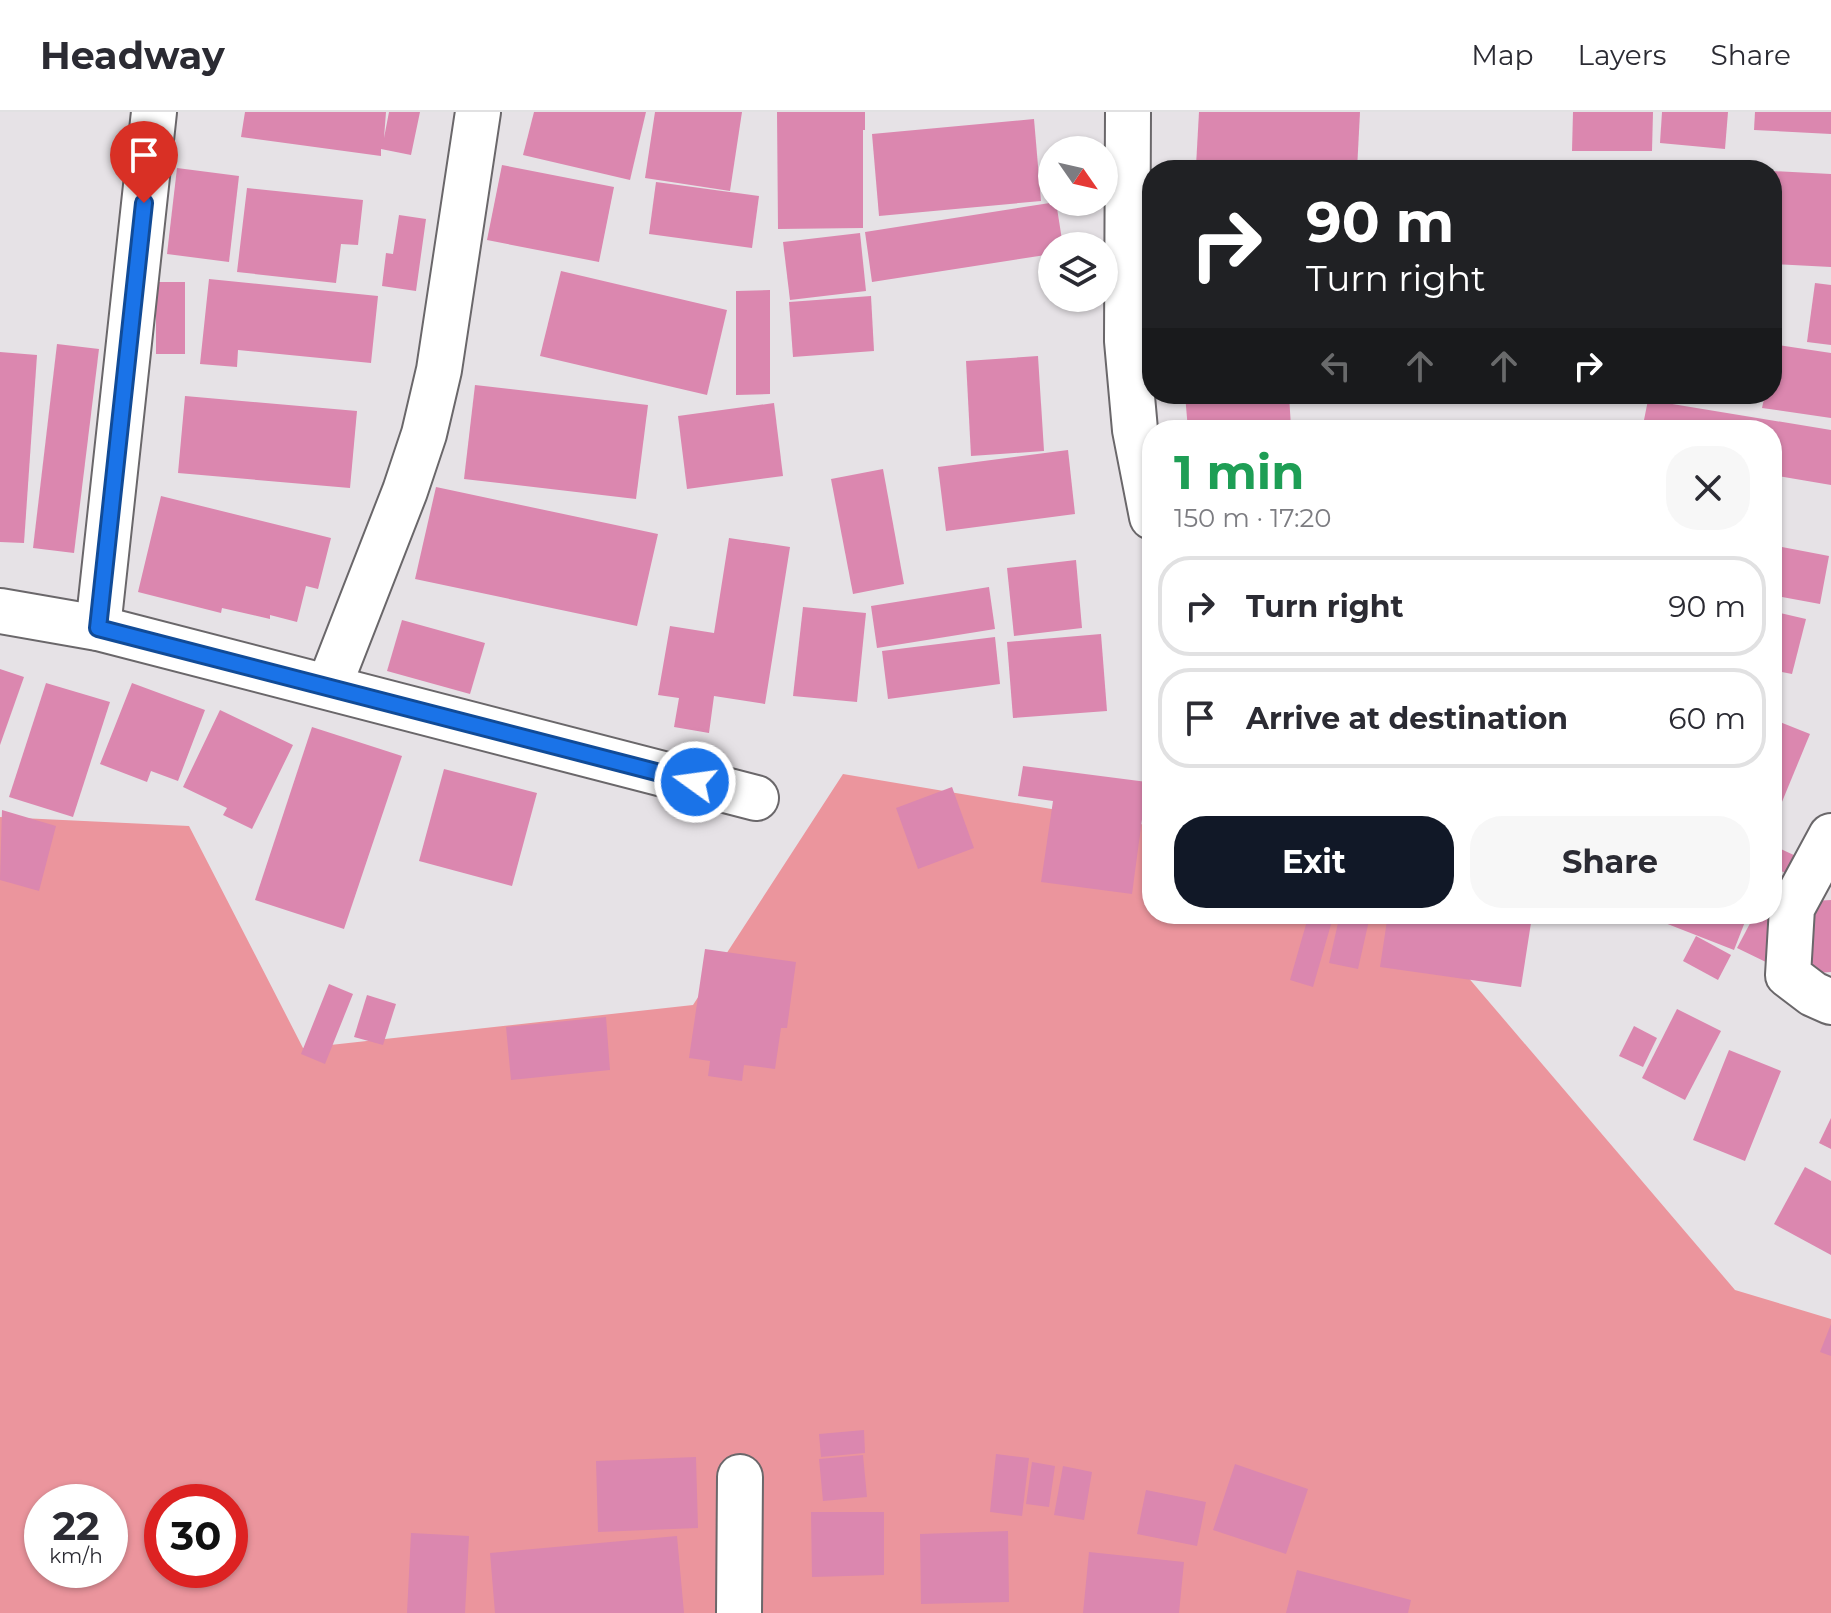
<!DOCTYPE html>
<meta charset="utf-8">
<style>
body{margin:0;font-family:Montserrat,sans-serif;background:#f7f7f7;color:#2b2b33;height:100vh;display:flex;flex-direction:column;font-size:30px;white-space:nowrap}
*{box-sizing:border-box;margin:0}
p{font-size:26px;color:#7c7c81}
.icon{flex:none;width:44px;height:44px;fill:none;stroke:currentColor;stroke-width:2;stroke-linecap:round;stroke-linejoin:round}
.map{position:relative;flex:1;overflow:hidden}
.panel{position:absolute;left:1142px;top:308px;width:640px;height:504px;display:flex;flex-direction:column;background:#fff;border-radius:32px;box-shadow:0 2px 6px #0004}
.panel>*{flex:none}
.banner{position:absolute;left:1142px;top:48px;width:640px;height:244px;border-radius:32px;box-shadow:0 2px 6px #0004;background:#202124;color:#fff;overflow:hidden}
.needle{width:52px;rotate:124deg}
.controls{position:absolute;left:1038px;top:24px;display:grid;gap:16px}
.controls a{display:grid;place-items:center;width:80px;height:80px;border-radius:50%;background:#fff;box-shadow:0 2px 6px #0004;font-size:40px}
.speed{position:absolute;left:24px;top:1372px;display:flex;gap:16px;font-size:40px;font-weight:700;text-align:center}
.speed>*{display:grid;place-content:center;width:104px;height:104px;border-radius:50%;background:#fff;box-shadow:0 2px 6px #0004;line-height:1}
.speed small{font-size:20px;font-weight:400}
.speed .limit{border:12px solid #d22;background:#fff;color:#111}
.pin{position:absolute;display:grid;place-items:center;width:68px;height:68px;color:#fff;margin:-82px -34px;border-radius:50% 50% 50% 0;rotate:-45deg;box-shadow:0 0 8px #0007}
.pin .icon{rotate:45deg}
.me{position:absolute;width:88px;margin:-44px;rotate:284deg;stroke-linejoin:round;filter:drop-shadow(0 0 6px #0008)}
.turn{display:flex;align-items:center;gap:28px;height:168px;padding:0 32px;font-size:36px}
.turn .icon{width:104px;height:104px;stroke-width:2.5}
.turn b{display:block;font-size:56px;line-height:68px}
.lanes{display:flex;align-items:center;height:76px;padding:0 32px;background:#0003;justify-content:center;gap:40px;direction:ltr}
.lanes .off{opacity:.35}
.round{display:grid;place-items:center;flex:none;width:84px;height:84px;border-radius:32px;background:#f7f7f7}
.head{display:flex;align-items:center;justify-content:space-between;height:136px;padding:0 32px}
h1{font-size:48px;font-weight:700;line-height:60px;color:#1e9e55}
.action{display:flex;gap:16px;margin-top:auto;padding:16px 32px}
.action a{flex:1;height:92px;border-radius:32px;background:#111827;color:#fff;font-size:32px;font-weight:700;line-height:92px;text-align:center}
.action a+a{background:#f7f7f7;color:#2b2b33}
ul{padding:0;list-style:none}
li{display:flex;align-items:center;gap:24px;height:100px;margin:0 16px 12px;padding:0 16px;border:4px solid #e1e1e2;border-radius:32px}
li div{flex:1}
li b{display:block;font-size:30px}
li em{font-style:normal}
header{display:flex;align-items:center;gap:48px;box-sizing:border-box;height:112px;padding:0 40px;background:#fff;border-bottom:2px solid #e1e1e2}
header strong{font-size:38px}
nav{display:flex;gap:44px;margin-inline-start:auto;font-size:28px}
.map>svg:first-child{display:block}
</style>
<header>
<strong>Headway</strong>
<nav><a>Map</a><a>Layers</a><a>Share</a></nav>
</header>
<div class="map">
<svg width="1831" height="1501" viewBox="0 0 1831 1501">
<rect width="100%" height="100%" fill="#e6e2e6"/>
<path fill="#eb959d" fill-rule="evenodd" d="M843,662L1152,714V802H1414L1735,1178L1831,1207V1501H0V705L189,714L303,936L693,893ZM42,1390H110V1458H42ZM162,1390H230V1458H162Z"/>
<g fill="#db87af">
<path d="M245,0H386L384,26L389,0H420L411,43L381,37V44L241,25Z"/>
<path d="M534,0H646L630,68L523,43Z"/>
<path d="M655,0H742L730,79L645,66Z"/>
<path d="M777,0H865V18H863V116L778,117Z"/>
<path d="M1199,0H1360L1357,58L1196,54Z"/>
<path d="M1573,0H1653L1652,39H1572Z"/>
<path d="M1662,0H1728L1725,37L1660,31Z"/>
<path d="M1755,0H1831V22L1754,18Z"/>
<path d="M1034,7L1041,89L879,104L872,22Z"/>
<path d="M502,53L614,75L599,150L487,128Z"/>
<path d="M177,56L239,64L229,150L167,142Z"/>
<path d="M1772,59L1831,62V155L1772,152Z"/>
<path d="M656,70L759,84L752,136L649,122Z"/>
<path d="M247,76L363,88L358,133L341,132L336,171L237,160Z"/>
<path d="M1056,90L1063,134H1052V142L872,170L865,120Z"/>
<path d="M399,103L426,107L416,179L382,174L386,141L393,142Z"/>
<path d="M860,121L866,179L790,188L783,130Z"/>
<path d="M561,159L727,198L707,283L540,244Z"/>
<path d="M209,167L378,184L371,251L238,238L237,255L200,252Z"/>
<rect x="156" y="170" width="29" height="72"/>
<path d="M1815,171L1831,173V233L1807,230Z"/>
<path d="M770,178V282L736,283V179Z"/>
<path d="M871,184L874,239L793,245L789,190Z"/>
<path d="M57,232L99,237L74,441L33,436Z"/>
<path d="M1772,232L1831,241V306L1762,296L1765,282H1772Z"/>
<path d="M0,240L37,243L24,431L0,430Z"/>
<path d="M1038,244L1044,339L971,344L966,249Z"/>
<path d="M475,273L648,293L636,387L464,367Z"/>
<path d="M1185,282H1289L1291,316L1188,318Z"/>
<path d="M185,284L357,299L350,376L178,361Z"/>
<path d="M1648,288L1831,318V373L1772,363V318H1642Z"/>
<path d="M774,291L783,364L687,377L678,304Z"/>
<path d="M1068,338L1075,402L946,419L938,355Z"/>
<path d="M883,357L904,472L853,482L831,367Z"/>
<path d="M436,375L658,422L637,514L415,467Z"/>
<path d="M161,384L331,426L318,477L306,474L297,510L270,503V507L222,496L221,501L138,480Z"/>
<path d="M729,426L790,435L765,592L714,584L709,621L674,615L679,586L658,583L670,514L714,521Z"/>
<path d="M1772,433L1829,444L1820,492L1772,483Z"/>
<path d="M1076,448L1082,516L1014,524L1007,456Z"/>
<path d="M989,475L995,517L877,536L871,494Z"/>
<path d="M803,495L866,501L857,590L793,584Z"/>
<path d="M1772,499L1806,507L1792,562L1772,558Z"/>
<path d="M402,508L485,531L470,582L387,559Z"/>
<path d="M1101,522L1107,599L1013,606L1007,530Z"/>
<path d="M995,525L1000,572L888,587L882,539Z"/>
<path d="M0,557L24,565L0,633Z"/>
<path d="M46,571L110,590L73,705L9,685Z"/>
<path d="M132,571L205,598L178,669L151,659L147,670L100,652Z"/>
<path d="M220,598L293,633L252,717L223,703L227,696L183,675Z"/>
<path d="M1772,607L1810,622L1772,714Z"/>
<path d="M312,615L402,644L344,817L255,788Z"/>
<path d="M1023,654L1147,670L1132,782L1041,770L1053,689L1018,684Z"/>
<path d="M444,657L537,681L512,774L419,749Z"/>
<path d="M952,675L974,736L918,757L896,696Z"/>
<path d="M2,698L56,714L39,779L0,768Z"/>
<path d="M1772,733L1796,744L1787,762L1772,754Z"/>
<path d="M1772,760L1787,765L1772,790Z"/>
<path d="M1831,788V860L1803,862L1797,790Z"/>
<path d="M1309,802H1334L1313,875L1290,868Z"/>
<path d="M1340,802L1370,804L1358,857L1329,851Z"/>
<path d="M1388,802H1467L1531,811L1521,875L1380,855Z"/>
<path d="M1642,802H1748L1734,838Z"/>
<path d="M1755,802H1767L1789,814L1770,852L1737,836Z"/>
<path d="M1696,824L1731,843L1718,868L1683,849Z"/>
<path d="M705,837L796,850L787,916H781L775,957L744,953L742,969L708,964L710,949L689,946Z"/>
<path d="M329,872L353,882L325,952L301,942Z"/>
<path d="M367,883L396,892L383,933L354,925Z"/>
<path d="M1677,897L1721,919L1685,988L1642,966Z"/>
<path d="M606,905L610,958L511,968L506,915Z"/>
<path d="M1634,914L1657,926L1643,955L1619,944Z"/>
<path d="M1729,938L1781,959L1745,1049L1693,1028Z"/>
<path d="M1831,1006V1037L1819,1031Z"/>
<path d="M1805,1055L1831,1069V1143L1774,1112Z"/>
<path d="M1831,1212V1244L1820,1240Z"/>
<path d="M864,1318L865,1341L821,1345L819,1322Z"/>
<path d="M996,1342L1029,1346L1022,1404L990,1400Z"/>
<path d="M863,1343L867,1385L823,1389L819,1347Z"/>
<path d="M696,1345L698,1416L598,1420L596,1349Z"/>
<path d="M1032,1350L1055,1354L1049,1395L1026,1392Z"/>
<path d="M1235,1352L1308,1377L1286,1442L1213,1418Z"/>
<path d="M1063,1354L1092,1360L1084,1408L1054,1403Z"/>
<path d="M1146,1378L1206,1390L1197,1434L1137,1422Z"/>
<path d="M811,1400H884V1463L812,1465Z"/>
<path d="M1008,1419L1009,1490L921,1492L920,1422Z"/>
<path d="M411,1421L469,1424L465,1501H407Z"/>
<path d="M677,1424L684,1501H495L490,1441Z"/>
<path d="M1089,1440L1184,1450L1179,1501H1083Z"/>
<path d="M1297,1458L1411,1488L1408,1501H1286Z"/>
</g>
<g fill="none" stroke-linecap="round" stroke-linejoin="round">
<g stroke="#6a676a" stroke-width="48">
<g id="minor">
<path d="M1128,0L1127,229L1135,318L1152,405"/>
<path d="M0,499L98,516L756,686"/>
<path d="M98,516L154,0"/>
<path d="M329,574L405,379L424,322L439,258L478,0"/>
<path d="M1831,724L1792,796L1788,863L1813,882L1831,890"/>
<path d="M739,1501L740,1365"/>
</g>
</g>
<use href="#minor" stroke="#fff" stroke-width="44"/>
</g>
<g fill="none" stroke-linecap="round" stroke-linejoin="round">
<g stroke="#114b97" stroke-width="20">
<path id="route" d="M144,91L98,516L695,670"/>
</g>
<use href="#route" stroke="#1a73e8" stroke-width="14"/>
</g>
</svg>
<div class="controls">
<a><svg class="needle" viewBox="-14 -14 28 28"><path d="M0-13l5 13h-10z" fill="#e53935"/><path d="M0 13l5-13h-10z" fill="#7c7c81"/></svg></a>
<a><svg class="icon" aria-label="layers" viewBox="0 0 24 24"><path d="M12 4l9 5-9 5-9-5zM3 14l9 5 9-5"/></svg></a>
</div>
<div class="speed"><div>22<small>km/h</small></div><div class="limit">30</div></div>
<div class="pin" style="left:144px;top:91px;background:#d93025"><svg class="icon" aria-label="arrive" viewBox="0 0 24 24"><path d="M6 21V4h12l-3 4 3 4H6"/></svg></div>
<svg class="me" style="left:695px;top:670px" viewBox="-20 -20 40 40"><circle r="17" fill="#1a73e8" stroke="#fff" stroke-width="3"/><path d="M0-11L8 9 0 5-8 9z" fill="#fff"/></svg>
<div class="banner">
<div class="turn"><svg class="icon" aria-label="right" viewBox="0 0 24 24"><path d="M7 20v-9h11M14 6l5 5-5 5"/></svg><div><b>90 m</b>Turn right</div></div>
<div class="lanes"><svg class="icon off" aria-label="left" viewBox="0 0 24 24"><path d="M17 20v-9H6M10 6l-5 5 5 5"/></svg><svg class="icon off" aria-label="ahead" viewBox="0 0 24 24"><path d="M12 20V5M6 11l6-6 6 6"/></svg><svg class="icon off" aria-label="ahead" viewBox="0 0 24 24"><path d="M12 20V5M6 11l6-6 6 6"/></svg><svg class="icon" aria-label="right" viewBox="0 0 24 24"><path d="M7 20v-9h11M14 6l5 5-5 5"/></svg></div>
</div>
<section class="panel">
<div class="head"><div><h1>1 min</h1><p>150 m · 17:20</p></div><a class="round"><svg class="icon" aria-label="close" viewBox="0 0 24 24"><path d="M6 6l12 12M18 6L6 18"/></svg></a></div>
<ul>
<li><svg class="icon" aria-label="right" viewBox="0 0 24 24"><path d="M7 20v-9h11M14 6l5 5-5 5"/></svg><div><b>Turn right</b></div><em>90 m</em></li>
<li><svg class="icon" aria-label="arrive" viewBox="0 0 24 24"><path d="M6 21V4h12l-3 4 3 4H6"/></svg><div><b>Arrive at destination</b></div><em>60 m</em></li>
</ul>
<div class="action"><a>Exit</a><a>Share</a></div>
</section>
</div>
